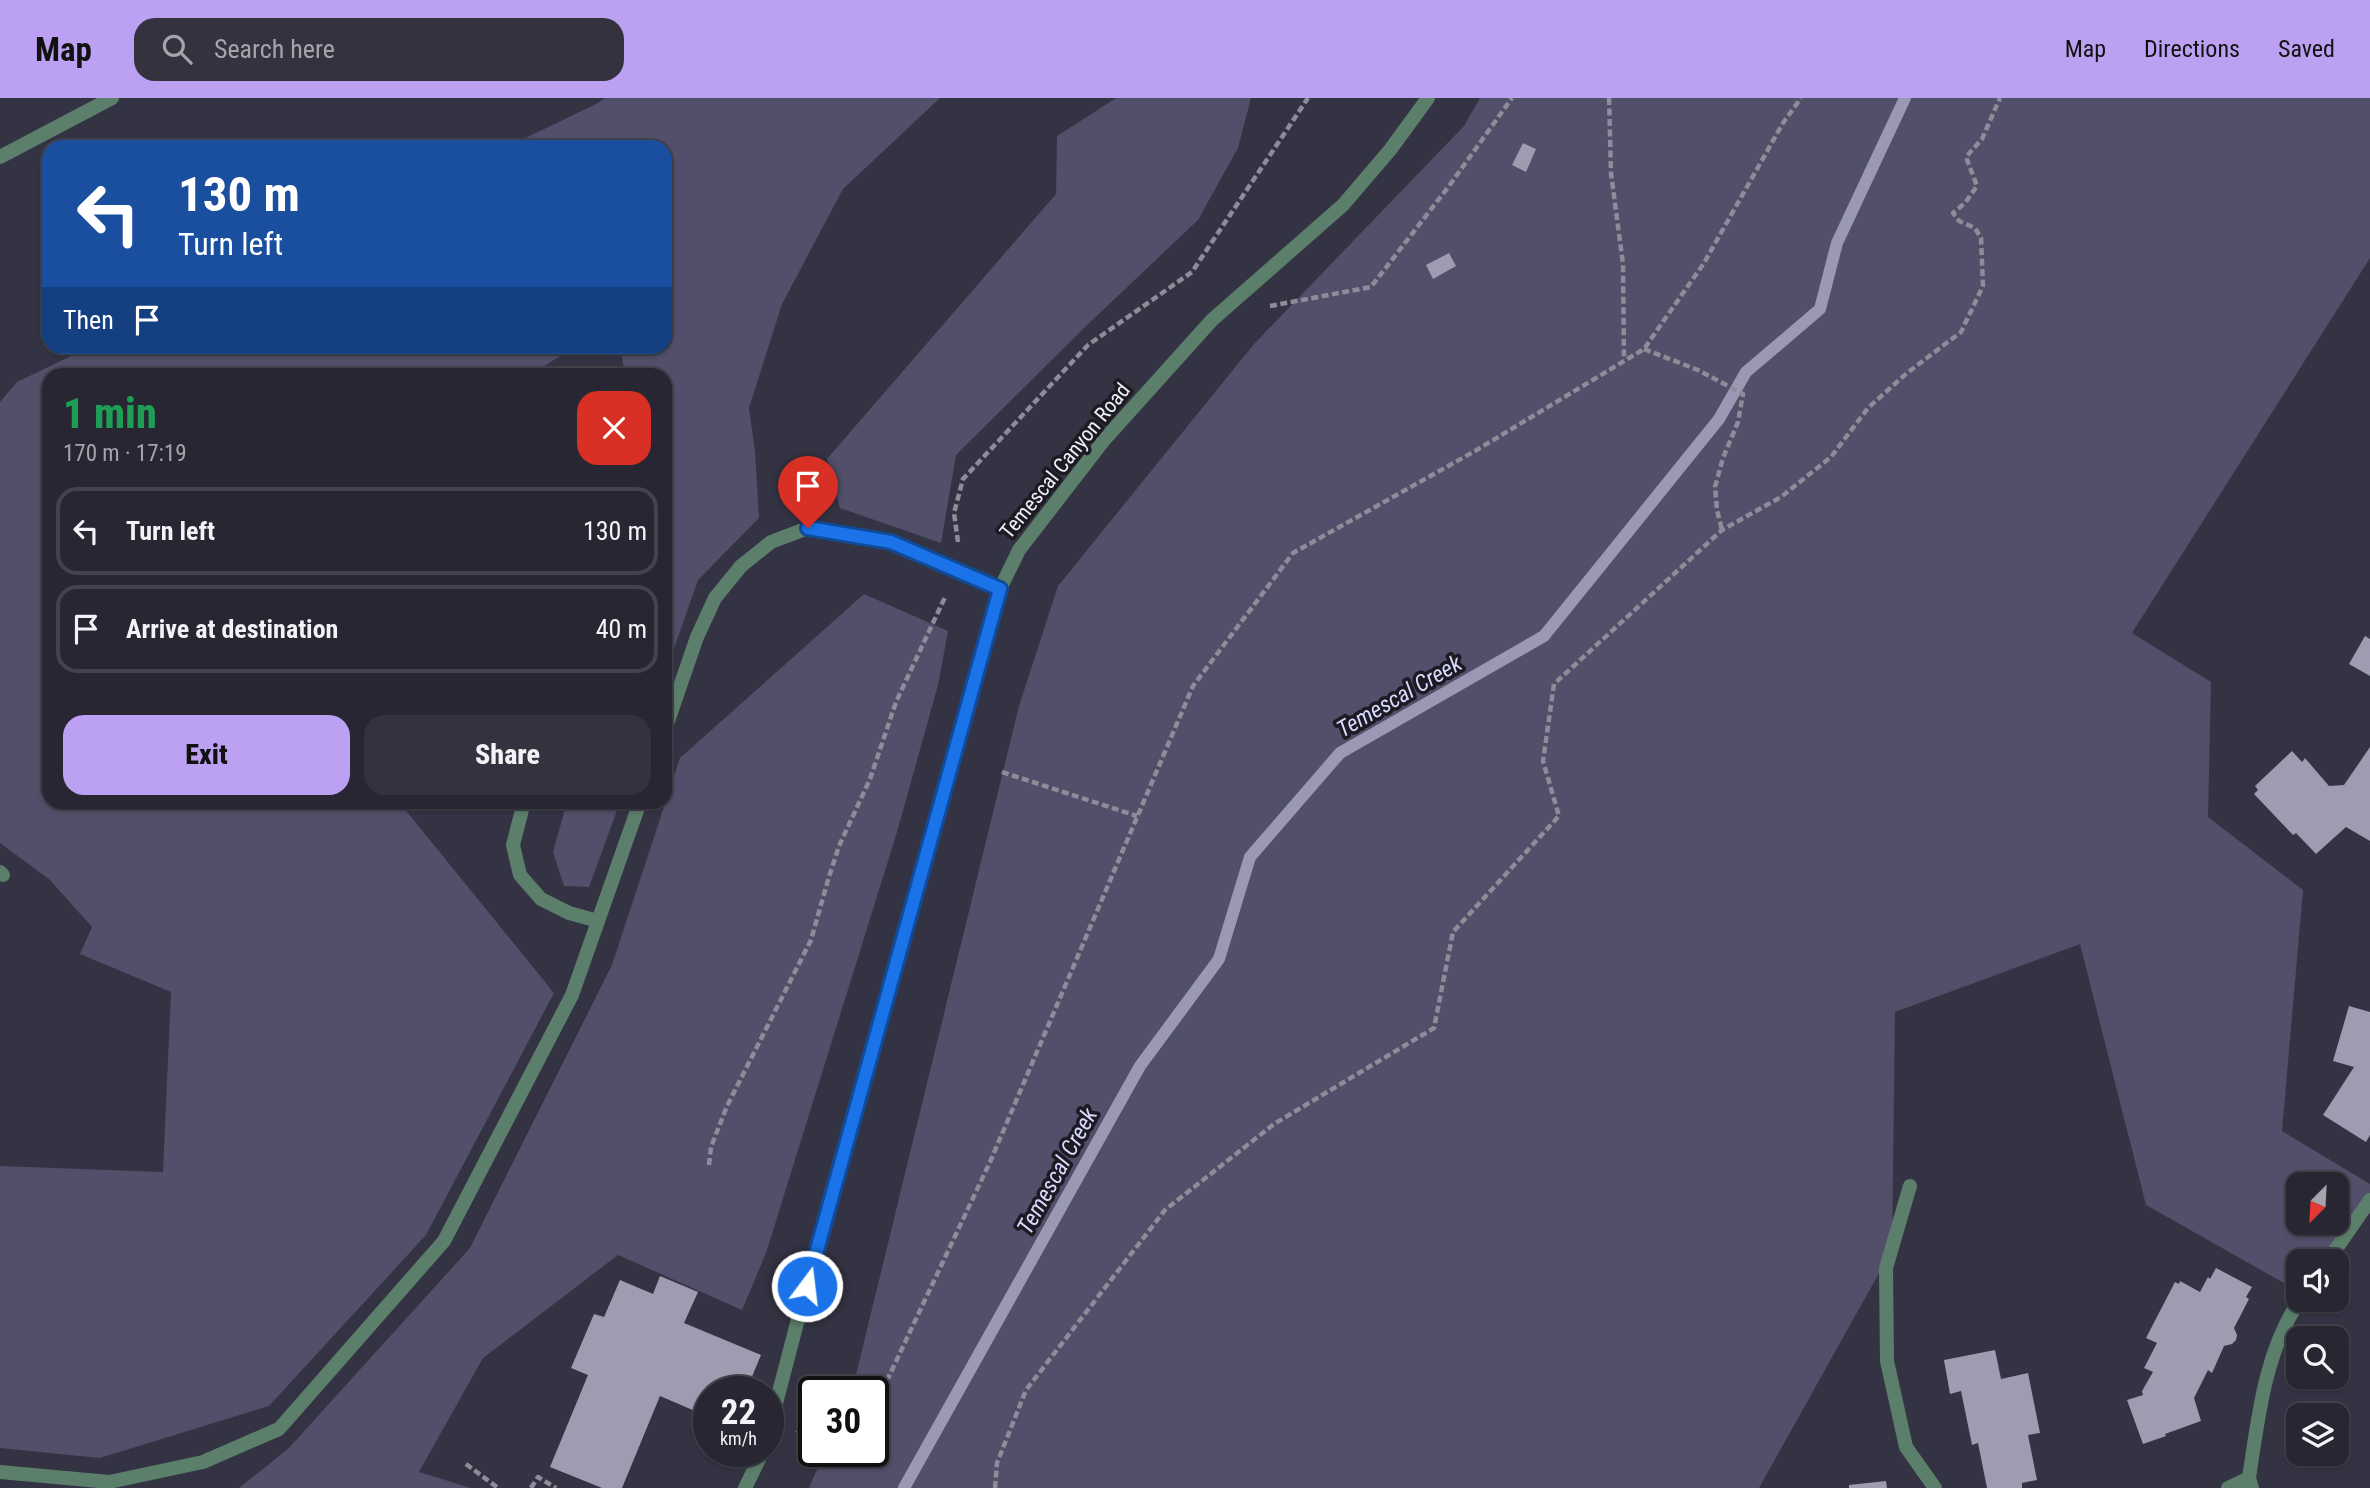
<!DOCTYPE html>
<meta charset="utf-8">
<style>
body{margin:0;font-family:"Roboto Condensed",sans-serif;background:#33323e;color:#f1f3f6;height:100vh;display:flex;flex-direction:column;font-size:26px;white-space:nowrap}
*{box-sizing:border-box;margin:0}
p{font-size:23px;color:#a4a5ac}
.icon{flex:none;width:38px;height:38px;fill:none;stroke:currentColor;stroke-width:2;stroke-linecap:round;stroke-linejoin:round}
.map{position:relative;flex:1;overflow:hidden}
.details{position:absolute;left:42px;top:270px;width:630px;height:441px;display:flex;flex-direction:column;background:#272632;border-radius:21px;box-shadow:0 2px 5px #0004,0 0 0 2px #43434d}
.details>*{flex:none}
.banner{position:absolute;left:42px;top:42px;width:630px;height:214px;border-radius:21px;box-shadow:0 2px 5px #0004,0 0 0 2px #43434d;background:#1a4fa0;color:#fff;overflow:hidden}
.needle{width:46px;rotate:204deg}
.tools{position:absolute;left:2286px;top:1074px;display:grid;gap:14px}
.tools a{display:grid;place-items:center;width:63px;height:63px;border-radius:14px;background:#272632;box-shadow:0 2px 5px #0004,0 0 0 2px #43434d;font-size:35px}
.speed{position:absolute;left:693px;top:1278px;display:flex;gap:14px;font-size:35px;font-weight:700;text-align:center}
.speed>*{display:grid;place-content:center;width:91px;height:91px;border-radius:50%;background:#272632;box-shadow:0 2px 5px #0004,0 0 0 2px #43434d;line-height:1}
.speed small{font-size:18px;font-weight:400}
.speed .limit{border:4px solid #111;border-radius:10px;background:#fff;color:#111}
.pin{position:absolute;display:grid;place-items:center;width:60px;height:60px;color:#fff;margin:-72px -30px;border-radius:50% 50% 50% 0;rotate:-45deg;box-shadow:0 0 7px #0007}
.pin .icon{rotate:45deg}
.me{position:absolute;width:77px;margin:-38px;rotate:15deg;stroke-linejoin:round;filter:drop-shadow(0 0 5px #0008)}
.turn{display:flex;align-items:center;gap:24px;height:147px;padding:0 21px;font-size:32px}
.turn .icon{width:91px;height:91px;stroke-width:2.5}
.turn b{display:block;font-size:49px;line-height:60px}
.then{display:flex;align-items:center;height:66px;padding:0 21px;background:#0003;gap:14px;font-size:26px}
.round{display:grid;place-items:center;flex:none;width:74px;height:74px;border-radius:21px;background:#33323e}
.head{display:flex;align-items:center;justify-content:space-between;height:119px;padding:0 21px}
h1{font-size:42px;font-weight:800;line-height:52px;color:#1e9e55}
.primary-button{display:flex;gap:14px;margin-top:auto;padding:14px 21px}
.primary-button a{flex:1;height:80px;border-radius:21px;background:#bca0f2;color:#111;font-size:28px;font-weight:800;line-height:80px;text-align:center}
.primary-button a+a{background:#33323e;color:#f1f3f6}
ul{padding:0;list-style:none}
li{display:flex;align-items:center;gap:21px;height:88px;margin:0 14px 10px;padding:0 7px;border:4px solid #43434d;border-radius:21px}
li div{flex:1}
li b{display:block;font-size:26px}
li em{font-style:normal}
header{display:flex;align-items:center;gap:42px;box-sizing:border-box;height:98px;padding:0 35px;background:#bca0f2;color:#111}
header strong{font-size:33px}
nav{display:flex;gap:38px;margin-inline-start:auto;font-size:24px}
.search{width:490px;height:63px;background:#33323e;display:flex;align-items:center;gap:18px;box-sizing:border-box;padding:0 24px;border-radius:21px;color:#a4a5ac;font-size:26px}
.map>svg:first-child{display:block}
</style>
<header>
<strong>Map</strong>
<div class="search"><svg class="icon" aria-label="search" viewBox="0 0 24 24"><circle cx="10" cy="10" r="6"/><path d="M15 15l6 6"/></svg>Search here</div>
<nav><a>Map</a><a>Directions</a><a>Saved</a></nav>
</header>
<div class="map">
<svg width="2370" height="1390" viewBox="0 0 2370 1390">
<rect width="100%" height="100%" fill="#343343"/>
<g fill="#514f69" fill-rule="evenodd">
<path d="M605,0H940L843,91L782,206L749,310L755,354L759,420L698,482L665,576V276H625L620,249L665,248V49H507L596,6Z"/>
<path d="M1116,0H1251L1238,50L1198,122L1083,231L956,357L941,445L840,410L827,361L1056,96L1057,38Z"/>
<path d="M1480,0H2370V160L2132,535L2211,584L2208,719L2303,792L2282,1033L2370,1086V1102L2327,1164H2298V1193L2146,1107L2080,846L1895,914L1892,1152L1759,1390H809L825,1353H873V1293H852L1019,608L1058,488L1254,246L1464,28ZM2298,1087H2336V1125H2298Z"/>
<path d="M92,248L575,249L531,276H49V704H399L554,895L426,1137L269,1308L100,1360L0,1350V1068L163,1074L171,894L80,856L92,829L49,781L0,745V304L17,284Z"/>
<path d="M864,496L948,533L938,587L897,734L766,1155L742,1212L618,1157L483,1260L419,1374L471,1390H239L288,1351L470,1150L612,867L680,660Z"/>
<path d="M567,704H620L589,789L564,788L553,754Z"/>
</g>
<g fill="none" stroke-linecap="round" stroke-linejoin="round">
<path stroke="#9a98b3" stroke-width="12" d="M904,1390L1140,968L1219,861L1250,759L1340,655L1544,538L1719,321L1746,274L1820,211L1837,145L1905,0"/>
</g>
<g fill="#9d9cb0">
<path d="M1523,45L1536,51L1526,74L1512,67Z"/>
<path d="M1449,155L1456,168L1433,181L1426,167Z"/>
<path d="M2365,538L2370,541V578L2349,566Z"/>
<path d="M2370,649V743L2346,729L2316,756L2296,735L2293,737L2254,696L2258,692L2255,688L2292,653L2302,664L2305,660L2329,688L2344,687Z"/>
<path d="M2349,908L2370,914V1037L2366,1044L2323,1017L2354,969L2333,963Z"/>
<path d="M2216,1170L2252,1189L2246,1199L2249,1201L2234,1230L2237,1237L2236,1242L2232,1246L2224,1248L2212,1275L2208,1272L2194,1300L2201,1323L2165,1336L2166,1338L2143,1346L2127,1302L2143,1297L2142,1293L2153,1274L2144,1270L2157,1245L2146,1240L2175,1184L2179,1186L2180,1183L2200,1194L2208,1179L2210,1181Z"/>
<path d="M660,1178L698,1194L684,1225L761,1257L746,1293H709V1319L660,1298L622,1390H602L550,1369L588,1277L571,1270L594,1216L604,1219L620,1182L653,1196Z"/>
<path d="M1995,1252L2001,1281L2028,1275L2040,1335L2028,1337L2037,1382L2022,1385V1390H1987L1978,1345L1972,1347L1961,1293L1950,1296L1944,1262Z"/>
<path d="M1886,1383L1887,1390H1849V1387Z"/>
</g>
<g fill="none" stroke-linecap="round" stroke-linejoin="round">
<g stroke="#8d8d9a" stroke-width="4.5" stroke-dasharray="7 3.5" stroke-linecap="butt">
<path d="M1609,0L1611,75L1623,166L1624,261"/>
<path d="M1270,208L1371,189L1449,88L1512,0"/>
<path d="M1644,251L1698,272L1743,296L1738,324L1723,360L1715,389L1717,412L1722,432"/>
<path d="M958,444L954,415L963,381L1088,247L1192,174L1308,0"/>
<path d="M1002,674L1137,718"/>
<path d="M709,1067L711,1049L727,1008L811,842L828,782L839,748L870,681L896,604L946,497"/>
<path d="M873,1297L882,1293L990,1064L1193,588L1293,455L1475,353L1644,251L1704,165L1783,25L1801,0"/>
<path d="M796,1335L814,1326"/>
<path d="M466,1366L498,1390"/>
<path d="M531,1390L538,1379L556,1390"/>
<path d="M995,1390L997,1365L1026,1292L1165,1112L1274,1026L1434,930L1453,834L1559,718L1543,663L1554,586L1722,432L1781,399L1831,359L1868,310L1907,275L1961,234L1983,188L1981,140L1975,130L1959,123L1953,115L1965,105L1977,88L1966,59L1982,41L2000,0"/>
</g>
<g stroke="#5b7f6b" stroke-width="14">
<path d="M665,632L697,539L715,500L741,468L771,444L808,430L891,444L1000,491"/>
<path d="M524,704L513,747L520,777L541,801L569,815L598,823"/>
<path d="M0,1374L109,1384L203,1364L279,1331L444,1143L572,897L640,704"/>
</g>
<g stroke="#5b7f6b" stroke-width="14">
<path d="M0,59L112,0"/>
<path d="M0,774L3,777"/>
<path d="M1910,1088L1886,1170L1887,1263L1906,1349L1935,1390"/>
<path d="M2327,1164L2370,1102"/>
<path d="M768,1336L831,1095L1000,491L1019,452L1104,342L1212,222L1343,107L1390,52L1428,0"/>
<path d="M745,1390L763,1353"/>
<path d="M2228,1390L2249,1380"/>
<path d="M2252,1390L2249,1380C2258,1321 2265,1252 2300,1202"/>
</g>
</g>
<g fill="none" stroke-linecap="round" stroke-linejoin="round">
<g stroke="#114b97" stroke-width="18">
<path id="route" d="M807,1188L1000,491L891,444L808,430"/>
</g>
<use href="#route" stroke="#1a73e8" stroke-width="12"/>
</g>
<g text-anchor="middle" stroke-width="7" stroke-linejoin="round" paint-order="stroke">
<g font-size="21" fill="#f0f0fa" stroke="#1c1b23">
<text transform="translate(1065 363) rotate(-51)" y="7">Temescal Canyon Road</text>
</g>
<g font-size="23" font-style="italic" fill="#dad9fe" stroke="#1c1b23">
<text transform="translate(1399 598) rotate(-30)" y="8">Temescal Creek</text>
<text transform="translate(1057 1073) rotate(-61)" y="8">Temescal Creek</text>
</g>
</g>
</svg>
<div class="tools">
<a><svg class="needle" viewBox="-14 -14 28 28"><path d="M0-13l5 13h-10z" fill="#e53935"/><path d="M0 13l5-13h-10z" fill="#a4a5ac"/></svg></a>
<a><svg class="icon" aria-label="sound" viewBox="0 0 24 24"><path d="M4 9h4l5-4v14l-5-4H4zM17 9q2 3 0 6"/></svg></a>
<a><svg class="icon" aria-label="search" viewBox="0 0 24 24"><circle cx="10" cy="10" r="6"/><path d="M15 15l6 6"/></svg></a>
<a><svg class="icon" aria-label="layers" viewBox="0 0 24 24"><path d="M12 4l9 5-9 5-9-5zM3 14l9 5 9-5"/></svg></a>
</div>
<div class="speed"><div>22<small>km/h</small></div><div class="limit">30</div></div>
<div class="pin" style="left:808px;top:430px;background:#d93025"><svg class="icon" aria-label="arrive" viewBox="0 0 24 24"><path d="M6 21V4h12l-3 4 3 4H6"/></svg></div>
<svg class="me" style="left:807px;top:1188px" viewBox="-20 -20 40 40"><circle r="17" fill="#1a73e8" stroke="#fff" stroke-width="3"/><path d="M0-11L8 9 0 5-8 9z" fill="#fff"/></svg>
<div class="banner">
<div class="turn"><svg class="icon" aria-label="left" viewBox="0 0 24 24"><path d="M17 20v-9H6M10 6l-5 5 5 5"/></svg><div><b>130 m</b>Turn left</div></div>
<div class="then">Then<svg class="icon" aria-label="arrive" viewBox="0 0 24 24"><path d="M6 21V4h12l-3 4 3 4H6"/></svg></div>
</div>
<section class="details">
<div class="head"><div><h1>1 min</h1><p>170 m · 17:19</p></div><a class="round" style="background:#d93025;color:#fff"><svg class="icon" aria-label="close" viewBox="0 0 24 24"><path d="M6 6l12 12M18 6L6 18"/></svg></a></div>
<ul>
<li><svg class="icon" aria-label="left" viewBox="0 0 24 24"><path d="M17 20v-9H6M10 6l-5 5 5 5"/></svg><div><b>Turn left</b></div><em>130 m</em></li>
<li><svg class="icon" aria-label="arrive" viewBox="0 0 24 24"><path d="M6 21V4h12l-3 4 3 4H6"/></svg><div><b>Arrive at destination</b></div><em>40 m</em></li>
</ul>
<div class="primary-button"><a>Exit</a><a>Share</a></div>
</section>
</div>
